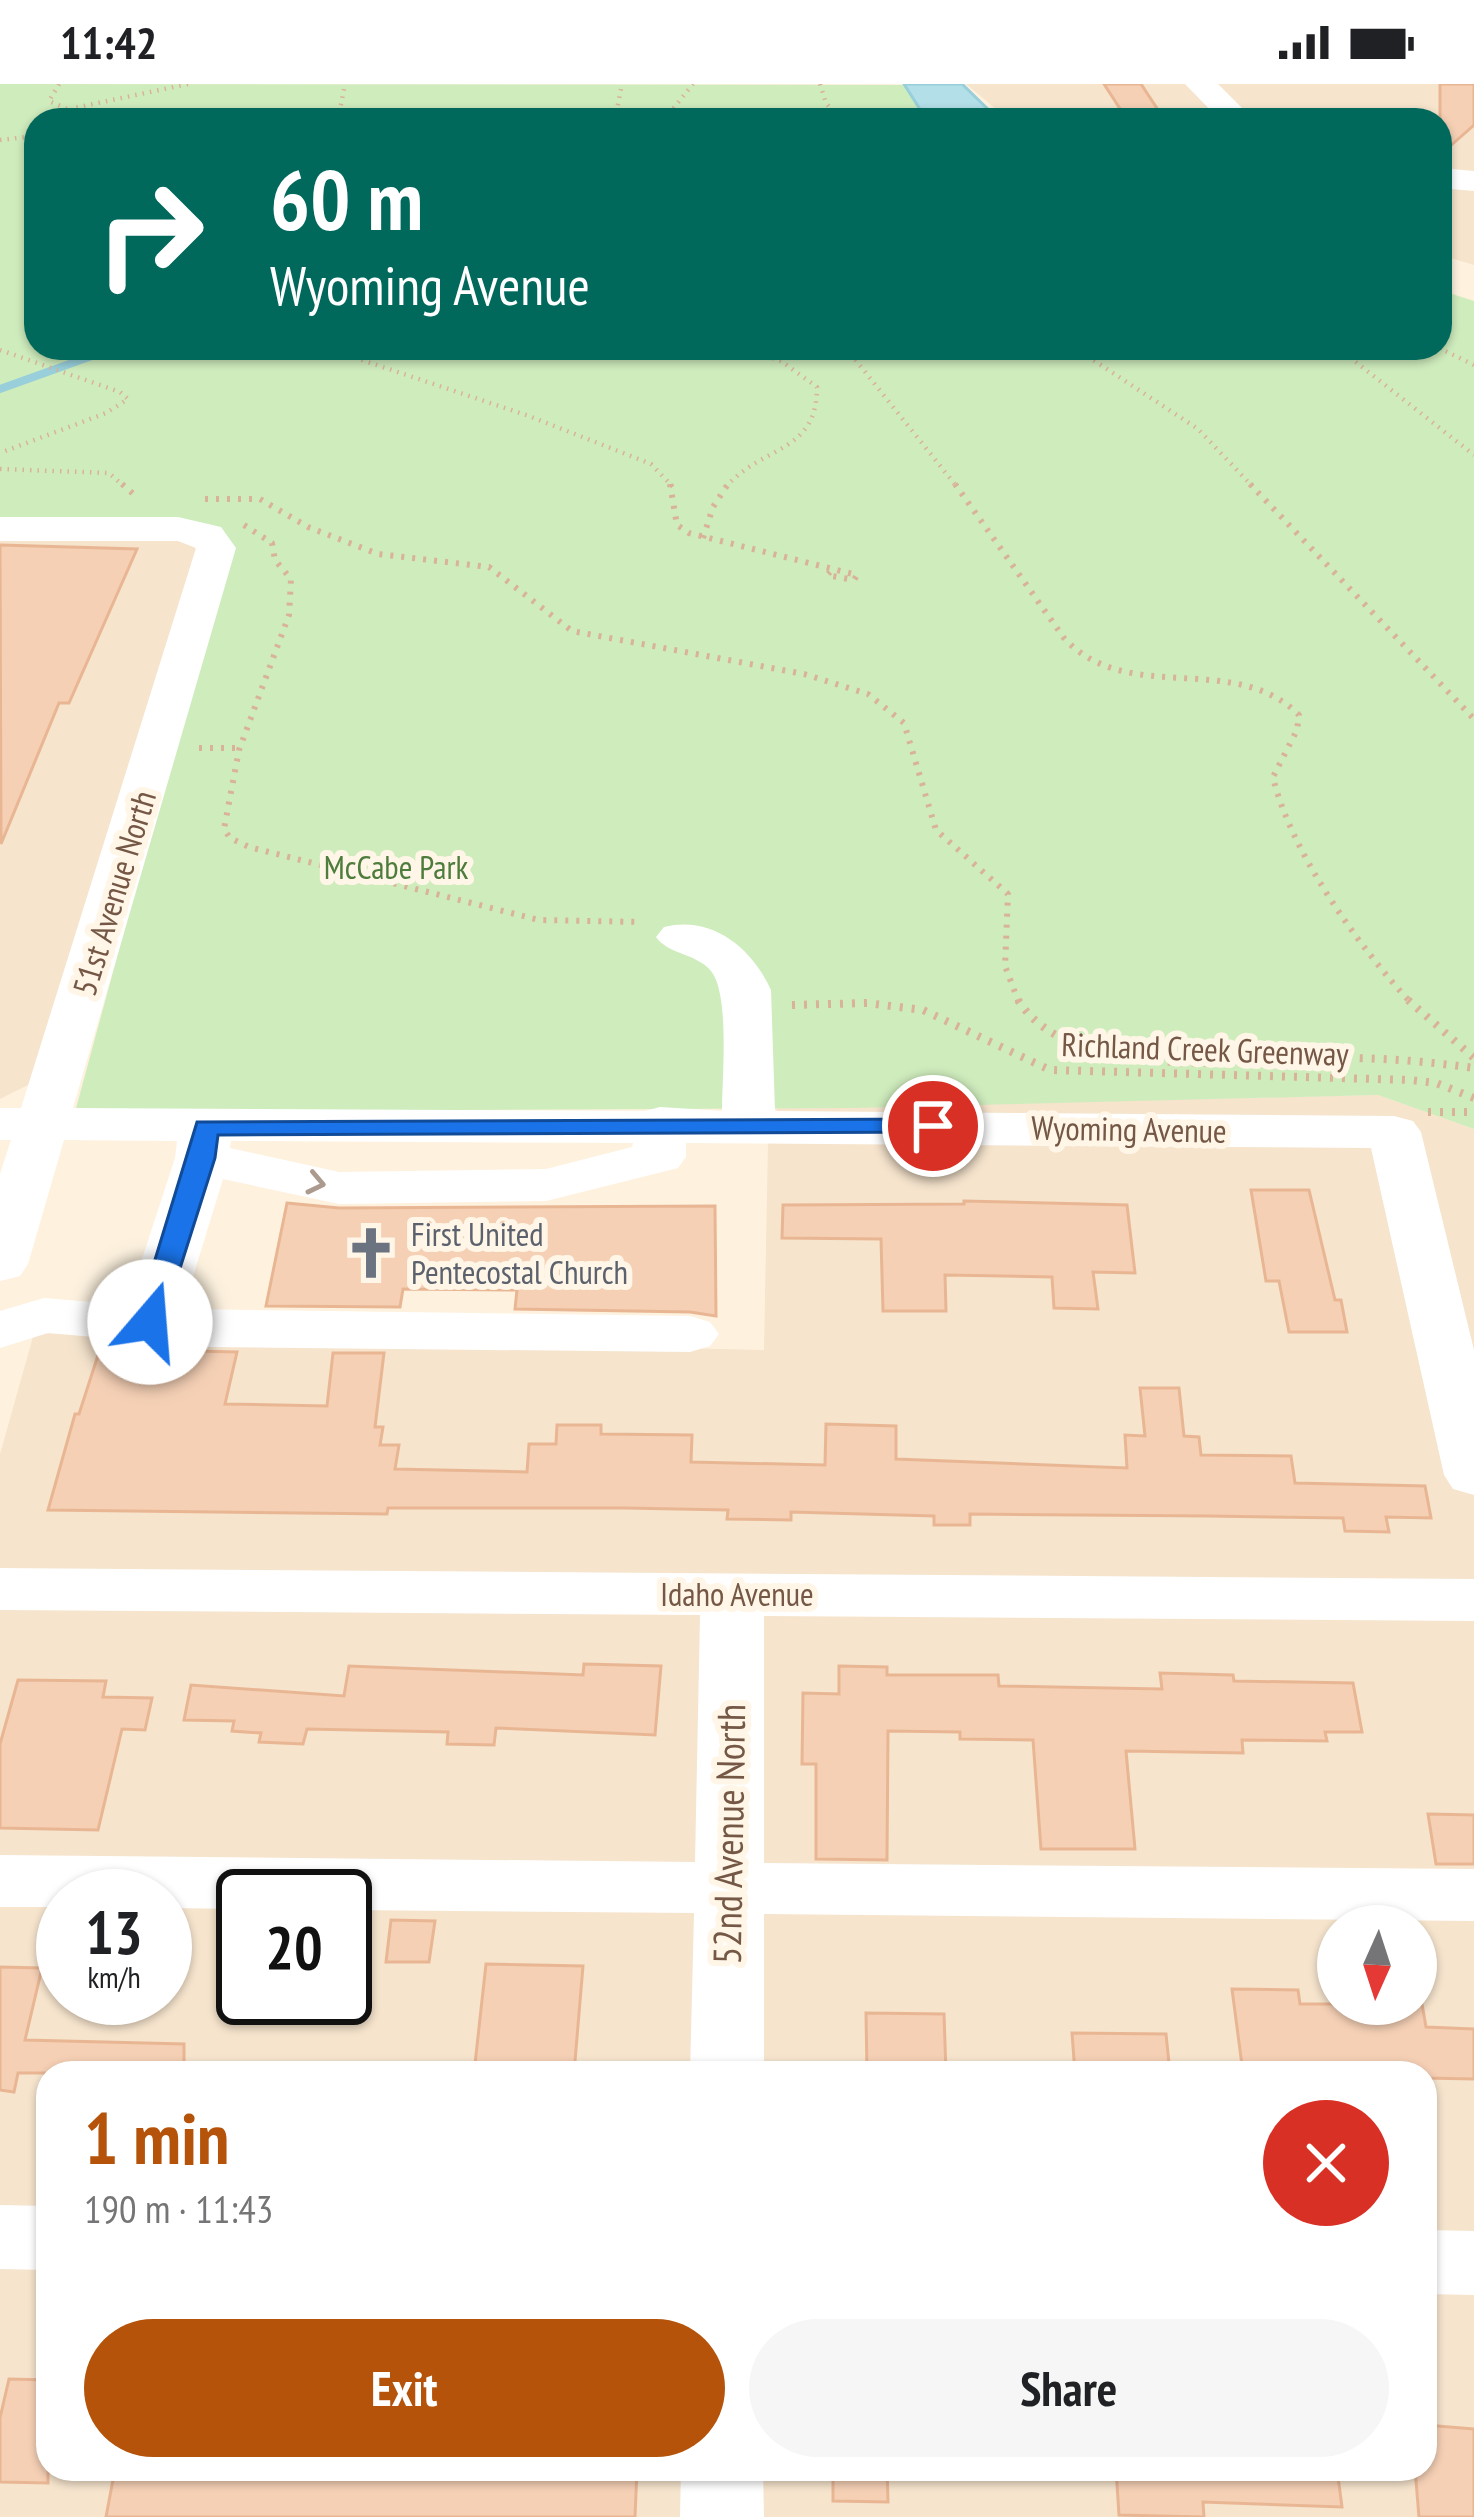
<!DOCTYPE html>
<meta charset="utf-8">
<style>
body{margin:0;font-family:"PT Sans Narrow",sans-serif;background:#f6f6f6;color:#202124;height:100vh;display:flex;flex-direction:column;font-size:45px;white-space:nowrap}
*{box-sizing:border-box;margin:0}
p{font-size:39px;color:#757577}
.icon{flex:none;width:66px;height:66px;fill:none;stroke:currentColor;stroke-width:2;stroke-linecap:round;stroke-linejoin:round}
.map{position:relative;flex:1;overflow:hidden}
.sheet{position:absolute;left:36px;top:1977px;width:1401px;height:420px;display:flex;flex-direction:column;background:#fff;border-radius:36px;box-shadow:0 3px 9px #0004}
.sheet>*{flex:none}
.guide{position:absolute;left:24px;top:24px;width:1428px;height:252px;border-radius:36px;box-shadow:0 3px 9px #0004;background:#00695c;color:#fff;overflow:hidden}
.needle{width:78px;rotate:183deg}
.tools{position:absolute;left:1317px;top:1821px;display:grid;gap:24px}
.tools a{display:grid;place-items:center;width:120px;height:120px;border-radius:50%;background:#fff;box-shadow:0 3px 9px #0004;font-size:60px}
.speed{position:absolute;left:36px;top:1785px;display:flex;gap:24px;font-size:60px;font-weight:700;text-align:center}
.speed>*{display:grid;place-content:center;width:156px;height:156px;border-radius:50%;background:#fff;box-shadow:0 3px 9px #0004;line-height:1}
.speed small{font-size:30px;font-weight:400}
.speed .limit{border:6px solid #111;border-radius:18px;background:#fff;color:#111}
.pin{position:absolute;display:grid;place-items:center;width:102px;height:102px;color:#fff;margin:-51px;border:6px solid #fff;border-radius:50%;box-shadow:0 3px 12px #0007}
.me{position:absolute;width:132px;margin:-66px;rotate:18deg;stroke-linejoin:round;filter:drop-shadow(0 0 9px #0008)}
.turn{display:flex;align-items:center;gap:42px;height:252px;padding:0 48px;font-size:54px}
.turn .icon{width:156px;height:156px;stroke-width:2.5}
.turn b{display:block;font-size:84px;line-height:102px}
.round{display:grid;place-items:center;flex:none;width:126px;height:126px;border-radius:63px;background:#f6f6f6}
.headline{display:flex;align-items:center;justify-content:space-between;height:204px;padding:0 48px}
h1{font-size:72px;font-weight:600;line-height:90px;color:#b45309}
.button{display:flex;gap:24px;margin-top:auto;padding:24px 48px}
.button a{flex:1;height:138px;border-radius:72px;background:#b45309;color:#fff;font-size:48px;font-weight:600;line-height:138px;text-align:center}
.button a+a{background:#f6f6f6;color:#202124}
.status{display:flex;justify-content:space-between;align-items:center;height:84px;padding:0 60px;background:#fff;direction:ltr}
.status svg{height:33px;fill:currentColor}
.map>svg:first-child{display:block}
</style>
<div class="status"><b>11:42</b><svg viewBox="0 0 49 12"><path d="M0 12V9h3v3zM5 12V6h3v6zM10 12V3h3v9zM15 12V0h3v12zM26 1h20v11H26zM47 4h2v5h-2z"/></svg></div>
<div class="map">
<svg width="1474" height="2433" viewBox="0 0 1474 2433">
<rect width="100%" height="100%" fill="#fef2df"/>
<g fill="#f6e4cd" fill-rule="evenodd">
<path d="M966,0H1474V181L1440,171V36H1009Z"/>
<path d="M0,451L189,455L197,467L32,999L0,1015Z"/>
<path d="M1378,1011L1474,1045V2433H0V1370L34,1249L764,1266L768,1057L777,1024ZM63,1812H165V1914H63ZM243,1812H345V1914H243ZM1338,1842H1416V1920H1338ZM48,1989H1425V2385H48Z"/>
</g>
<path fill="#cfecbd" d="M0,0L966,1L938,31L942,36H36V264H1440V206L1474,217V1045L1378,1011L852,1024L75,1028L230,457L0,439Z"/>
<path fill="#b3dfe8" stroke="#98cfda" stroke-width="3" d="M904,0H962L999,36H879L923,30Z"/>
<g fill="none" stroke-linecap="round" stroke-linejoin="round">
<path stroke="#98cfda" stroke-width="8" d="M0,305L114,264"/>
</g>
<g fill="#f5d0b5" stroke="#e9b694" stroke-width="3">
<path d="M1104,0H1141L1162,32L1126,34Z"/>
<path d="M1440,0H1474V41L1440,71Z"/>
<path d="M0,461L137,465L69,619H59L1,760Z"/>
<path d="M1251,1106H1309L1335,1216H1341L1347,1248H1289L1279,1197H1266Z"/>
<path d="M964,1117L1127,1121L1135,1189L1093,1188L1098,1225L1054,1224L1052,1193L945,1191L946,1227H883L881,1155L782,1154L783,1121L964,1120Z"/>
<path d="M287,1119L339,1124L715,1122L716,1232L690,1228L515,1225L517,1206L403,1205L400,1223L266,1222Z"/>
<path d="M100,1265L237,1268L225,1320L327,1322L333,1269H384L375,1343H383L380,1361H399L395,1385L527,1388L529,1360H556L557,1341H601V1350L692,1351L691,1378L825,1381L826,1340L896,1342V1375L1127,1384L1125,1351L1145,1352L1140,1304H1179L1184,1352L1199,1353L1201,1371L1291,1372L1295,1399L1425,1402L1431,1434L1386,1433L1389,1448L1345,1447L1343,1434L1208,1432L970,1430V1441H934V1432L791,1428V1436L727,1435L728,1426L625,1424H388L387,1430L48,1426L75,1330H79Z"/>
<path d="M584,1580L661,1582L655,1651L496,1644L494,1661L447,1660L448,1648L307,1645L303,1660L259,1658L261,1649L232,1647L234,1637L184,1636L191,1601L344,1612L349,1582L583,1591Z"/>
<path d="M839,1582L887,1583V1591H998L999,1602L1162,1605L1160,1589L1233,1591L1234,1597L1353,1599L1362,1648H1325L1327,1657L1242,1656L1243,1669L1126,1667L1135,1765H1041L1033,1656L960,1655V1648L888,1647L887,1776L816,1775V1680H802L803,1609L839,1610Z"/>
<path d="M18,1596L106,1597L103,1613L152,1614L145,1646L122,1645L98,1746L0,1744V1660Z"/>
<path d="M1428,1730L1474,1731V1780H1436Z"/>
<path d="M391,1836L435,1837L429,1878H386Z"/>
<path d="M486,1880L583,1882L574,1989H474Z"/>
<path d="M0,1883L42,1884L25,1956L184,1960V1989H18L14,2008L0,2006Z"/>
<path d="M1232,1905L1298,1906L1300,1920H1422L1426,1943L1474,1945V1995L1425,1994V1989H1243Z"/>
<path d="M866,1929L944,1930L946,1989H867Z"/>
<path d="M1072,1949L1166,1950L1170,1989H1075Z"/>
<path d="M9,2295L48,2296V2399L0,2398V2334Z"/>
<path d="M1425,2341L1474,2345V2433H1419L1415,2385H1425Z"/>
<path d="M115,2385H637L635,2433H106Z"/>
<path d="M833,2385H887L888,2418L833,2417Z"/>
<path d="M1116,2385H1337L1342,2423L1203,2418L1204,2433L1119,2431Z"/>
</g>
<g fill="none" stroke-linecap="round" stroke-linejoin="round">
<g stroke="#d9b398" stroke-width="4.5" stroke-dasharray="1.5 6" stroke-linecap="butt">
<path d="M59,0L49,17L67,25"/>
<path d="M820,0L826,19L840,36"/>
<path d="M58,36L74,24L188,0"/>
<path d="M338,36L345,0"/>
<path d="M615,36L622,0"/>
<path d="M664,36L693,0"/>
<path d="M0,56L36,52"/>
<path d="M326,264L529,332L651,380L673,403"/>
<path d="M846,264L957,403"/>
<path d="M1075,264L1198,345L1253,403"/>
<path d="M1338,264L1474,371"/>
<path d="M1439,264L1474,281"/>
<path d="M0,266L120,308L128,315L106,329L0,369"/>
<path d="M0,385L109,389L125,403"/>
<path d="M726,403C762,361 817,370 817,303L781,277L742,264"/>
</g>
<g stroke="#d9b398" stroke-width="6" stroke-dasharray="3 8" stroke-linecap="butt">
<path d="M122,400L137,413"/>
<path d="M670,400L677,441L689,449L857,491L854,496L827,491L830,488"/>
<path d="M955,400L1064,554C1127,623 1234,566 1299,631L1297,646L1273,693C1290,767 1359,863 1411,919"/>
<path d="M1250,400L1474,635"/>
<path d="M205,415H260L308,443L378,470L489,483L572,547L804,590L868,610L904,639L936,746L1008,810L1005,882L1019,919"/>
<path d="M244,441L272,459L275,476L291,495L289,531L239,666L224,745L230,754L249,763L539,836L642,838"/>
<path d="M703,454L713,423L728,400"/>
<path d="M199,664H239"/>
</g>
<g stroke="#d9b398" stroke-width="8" stroke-dasharray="3 9" stroke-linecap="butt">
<path d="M1018,916C1073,1003 1254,974 1344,974C1388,974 1431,978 1474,984"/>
<path d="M1408,916L1474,974"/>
<path d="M792,921L867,919L923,926L1050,986L1411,996L1436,999L1474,1014"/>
<path d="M1428,1028H1474"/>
</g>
<g fill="#fff" fill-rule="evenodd">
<path d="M1185,0H1218L1254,36H1220Z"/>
<path d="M1440,84L1474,87V107L1440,104Z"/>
<path d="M0,433H178L221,443L236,464L73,1024L645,1027L660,1023L722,1027C722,995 730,910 711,887C696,869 669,871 656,853L664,843C712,831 752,864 771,906L775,1027L1394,1032L1413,1037L1421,1048L1474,1266V1411L1453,1405L1444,1391L1371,1064L686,1059V1073L678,1084L546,1117L339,1120L223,1095L183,1225L690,1232L710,1238L719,1250L710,1262L690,1268L208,1263L48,1249L0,1264V1227L44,1214L127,1221L175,1074L177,1057L64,1056L28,1180L20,1192L0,1197V1090L11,1056H0V1024H21L196,464L178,457H0ZM231,1057L633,1059L632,1063L546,1085L339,1088L230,1064Z"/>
<path d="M0,1484L1474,1495V1537L764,1532V1779L1474,1785V1837L764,1830V1989H690L694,1829L345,1826V1812H243V1825L165,1824V1812H63V1823H0V1771L695,1778L700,1531L0,1526Z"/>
<path d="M0,2121L48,2122V2186L0,2185Z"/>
<path d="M1425,2146L1474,2147V2211L1425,2210Z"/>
<path d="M681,2385H763L764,2433H680Z"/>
</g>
</g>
<defs><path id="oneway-chevron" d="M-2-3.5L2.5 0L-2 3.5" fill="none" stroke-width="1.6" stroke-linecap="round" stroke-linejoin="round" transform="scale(3)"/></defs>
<use stroke="#ac9a8f" href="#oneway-chevron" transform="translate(316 1099) rotate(12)"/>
<path fill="#1a73e8" stroke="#114b97" stroke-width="3" d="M933,1035L946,1042L942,1048L218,1051L215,1074L163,1238L150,1247L136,1238L197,1038Z"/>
<defs>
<g id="church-bare" transform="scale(4.14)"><path d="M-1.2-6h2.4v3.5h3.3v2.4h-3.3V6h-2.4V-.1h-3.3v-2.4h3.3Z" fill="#6b7280" stroke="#fff6e7" stroke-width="2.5" paint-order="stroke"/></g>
</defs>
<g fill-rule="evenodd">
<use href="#church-bare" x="371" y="1169"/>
</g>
<g text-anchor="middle" stroke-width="12" stroke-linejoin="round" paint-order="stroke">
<g font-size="33" fill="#4e7c3c" stroke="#fff6e7">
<text x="396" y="795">McCabe Park</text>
</g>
<g font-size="33" fill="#755745" stroke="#fff6e7">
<text transform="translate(114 809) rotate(-73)" y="12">51st Avenue North</text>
<text transform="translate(1205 965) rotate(2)" y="12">Richland Creek Greenway</text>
<text transform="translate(1129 1045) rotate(1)" y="12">Wyoming Avenue</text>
<text x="737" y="1522">Idaho Avenue</text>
</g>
<g font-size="33" fill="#5b616d" stroke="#fff6e7" text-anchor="start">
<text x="411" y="1162">First United<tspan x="411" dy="38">Pentecostal Church</tspan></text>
</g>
<g font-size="39" fill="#755745" stroke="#fff6e7">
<text transform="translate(729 1750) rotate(-89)" y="14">52nd Avenue North</text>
</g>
</g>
</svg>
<div class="tools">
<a><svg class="needle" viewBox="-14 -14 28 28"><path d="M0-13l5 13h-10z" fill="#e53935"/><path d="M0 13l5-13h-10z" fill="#757577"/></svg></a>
</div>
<div class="speed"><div>13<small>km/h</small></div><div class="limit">20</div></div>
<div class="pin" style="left:933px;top:1042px;background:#d93025"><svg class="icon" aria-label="arrive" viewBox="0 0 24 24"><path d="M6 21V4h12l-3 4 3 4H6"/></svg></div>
<svg class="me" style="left:150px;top:1238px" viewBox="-20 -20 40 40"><circle r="19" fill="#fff"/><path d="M0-13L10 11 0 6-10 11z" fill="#1a73e8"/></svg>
<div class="guide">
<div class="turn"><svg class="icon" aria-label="right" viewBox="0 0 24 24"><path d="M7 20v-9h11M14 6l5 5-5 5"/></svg><div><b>60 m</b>Wyoming Avenue</div></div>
</div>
<section class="sheet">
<div class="headline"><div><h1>1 min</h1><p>190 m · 11:43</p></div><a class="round" style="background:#d93025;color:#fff"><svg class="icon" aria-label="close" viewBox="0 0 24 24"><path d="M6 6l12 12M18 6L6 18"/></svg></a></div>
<div class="button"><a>Exit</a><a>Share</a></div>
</section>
</div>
